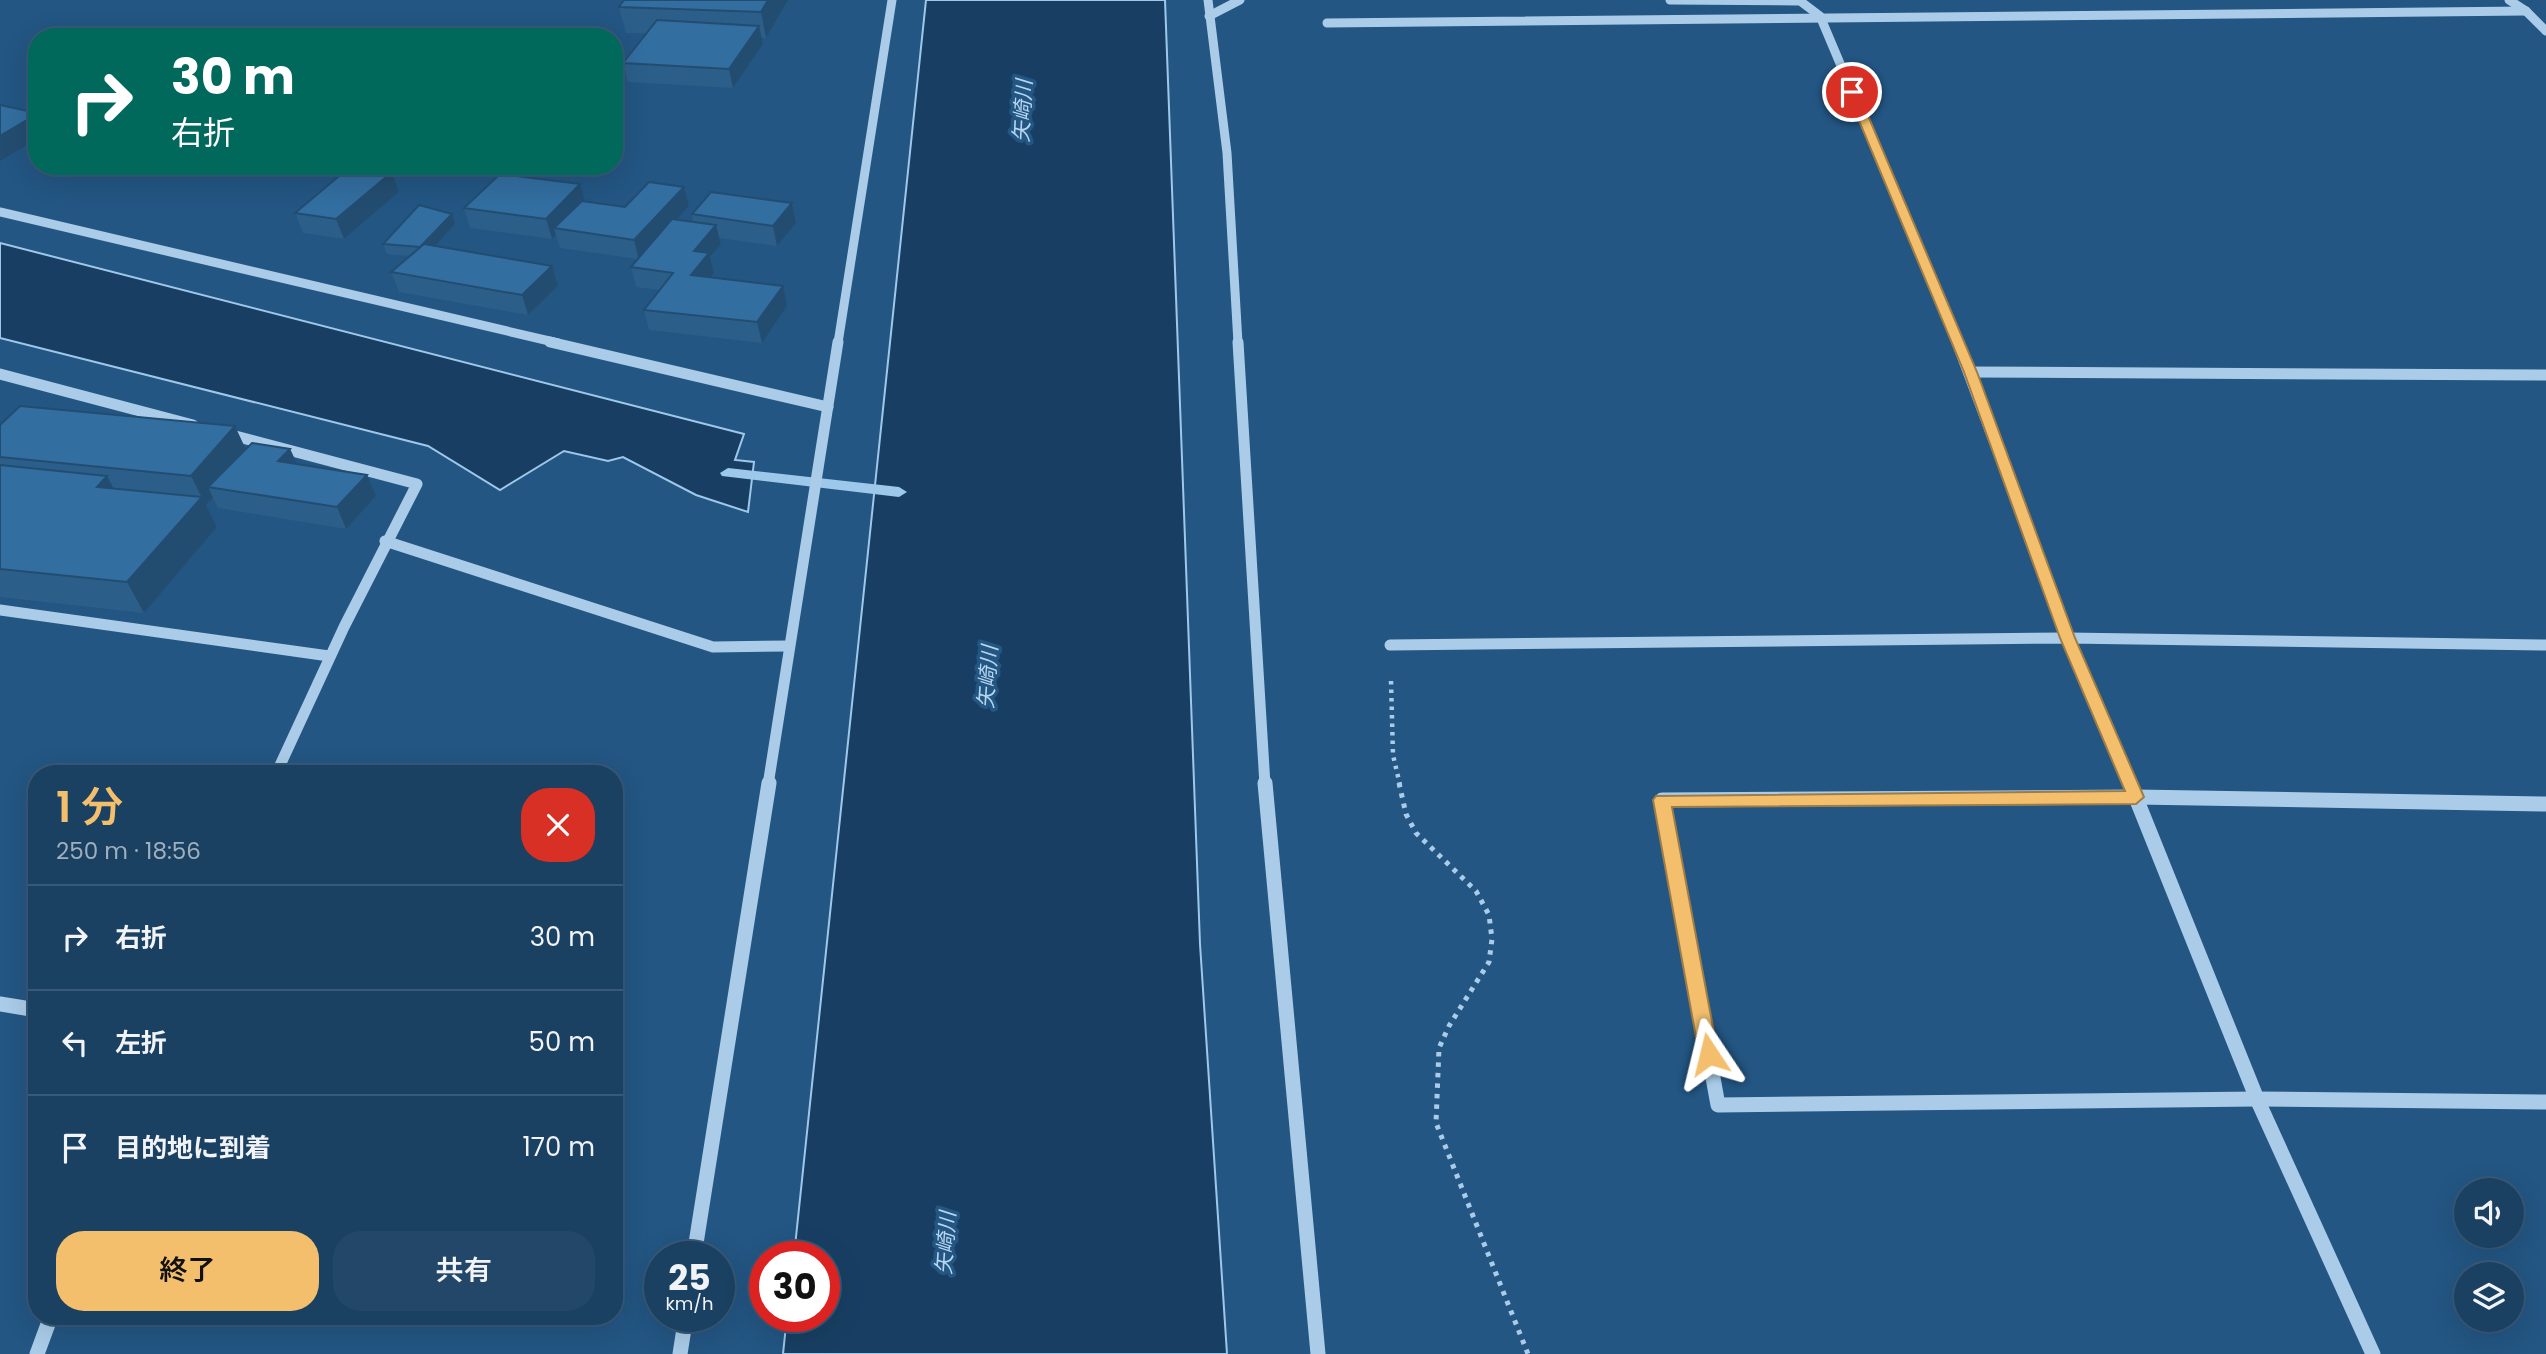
<!DOCTYPE html>
<html lang="ja">
<meta charset="utf-8">
<style>
body{margin:0;font-family:Poppins,"Noto Sans JP",sans-serif;background:#234768;color:#f1f3f6;height:100vh;display:flex;flex-direction:column;font-size:26px;white-space:nowrap}
*{box-sizing:border-box;margin:0}
p{font-size:23px;color:#9fafbe}
.icon{flex:none;width:38px;height:38px;fill:none;stroke:currentColor;stroke-width:2;stroke-linecap:round;stroke-linejoin:round}
.map{position:relative;flex:1;overflow:hidden}
.sheet{position:absolute;left:28px;top:765px;width:595px;height:560px;display:flex;flex-direction:column;background:#1a4062;border-radius:28px;box-shadow:0 7px 28px #0002,0 0 0 2px #385977}
.sheet>*{flex:none}
.top-card{position:absolute;left:28px;top:28px;width:595px;height:147px;border-radius:28px;box-shadow:0 7px 28px #0002,0 0 0 2px #385977;background:#00695c;color:#fff;overflow:hidden}
.tools{position:absolute;left:2454px;top:1178px;display:grid;gap:14px}
.tools a{display:grid;place-items:center;width:70px;height:70px;border-radius:50%;background:#1a4062;box-shadow:0 7px 28px #0002,0 0 0 2px #385977;font-size:35px}
.speed{position:absolute;left:644px;top:1241px;display:flex;gap:14px;font-size:35px;font-weight:700;text-align:center}
.speed>*{display:grid;place-content:center;width:91px;height:91px;border-radius:50%;background:#1a4062;box-shadow:0 7px 28px #0002,0 0 0 2px #385977;line-height:1}
.speed small{font-size:18px;font-weight:400}
.speed .limit{border:10px solid #d22;background:#fff;color:#111}
.pin{position:absolute;display:grid;place-items:center;width:60px;height:60px;color:#fff;margin:-30px;border:4px solid #fff;border-radius:50%;box-shadow:0 2px 7px #0007}
.me{position:absolute;width:77px;margin:-38px;rotate:350deg;stroke-linejoin:round;filter:drop-shadow(0 0 5px #0008)}
.turn{display:flex;align-items:center;gap:24px;height:147px;padding:0 28px;font-size:32px}
.turn .icon{width:91px;height:91px;stroke-width:2.5}
.turn b{display:block;font-size:49px;line-height:60px}
.round{display:grid;place-items:center;flex:none;width:74px;height:74px;border-radius:28px;background:#234768}
.summary{display:flex;align-items:center;justify-content:space-between;height:119px;padding:0 28px}
h1{font-size:42px;font-weight:600;line-height:52px;color:#f3bf6d}
.cta{display:flex;gap:14px;margin-top:auto;padding:14px 28px}
.cta a{flex:1;height:80px;border-radius:28px;background:#f3bf6d;color:#111;font-size:28px;font-weight:600;line-height:80px;text-align:center}
.cta a+a{background:#234768;color:#f1f3f6}
ul{padding:0;list-style:none}
li{display:flex;align-items:center;gap:21px;height:105px;padding:0 28px;border-top:2px solid #385977}
li div{flex:1}
li b{display:block;font-size:26px}
li em{font-style:normal}
.map>svg:first-child{display:block}
</style>
<div class="map">
<svg width="2546" height="1354" viewBox="0 0 2546 1354">
<rect width="100%" height="100%" fill="#235683"/>
<g fill="#183f63" stroke="#9ec8e9" stroke-width="2">
<path d="M926,0H1165L1200,944L1227,1354H783L787,1316H824V1256H794Z"/>
<path d="M0,243L744,434L735,460L754,462L748,512L696,495L623,457L608,461L564,451L500,490L428,446L0,338Z"/>
</g>
<g fill="none" stroke-linecap="round" stroke-linejoin="round">
<path fill="#9ec8e9" fill-rule="evenodd" d="M728,468L899,487L907,492L899,497L722,476L720,473Z"/>
<path stroke="#aacce8" stroke-width="4.5" stroke-dasharray="3.5 5" stroke-linecap="butt" d="M1391,681L1393,755L1400,785"/>
<path stroke="#aacce8" stroke-width="5" stroke-dasharray="4.5 6" stroke-linecap="butt" d="M1399,783L1406,814L1416,833L1476,891L1489,915L1492,939L1489,962L1449,1026L1439,1048L1436,1123L1528,1354"/>
<g stroke="#aacce8" stroke-width="9">
<path d="M1208,0L1227,153L1238,343"/>
<path d="M1670,0L1800,1L1820,16L1958,343"/>
<path d="M2509,0L2526,11L2546,31"/>
<path d="M1209,16L1240,0"/>
<path d="M1327,23L2526,11"/>
<path d="M0,212L558,343"/>
<path d="M838,343L892,0"/>
</g>
<g stroke="#aacce8" stroke-width="11">
<path d="M550,342L828,407"/>
<path d="M1238,342L1265,785"/>
<path d="M1957,342L2068,638L2131,785"/>
<path d="M1970,372L2546,375"/>
<path d="M0,374L193,425"/>
<path d="M224,433L417,484L344,627L276,774"/>
<path d="M385,541L713,647L789,646"/>
<path d="M0,610L329,656"/>
<path d="M1390,645L2068,638L2546,645"/>
<path d="M768,785L838,342"/>
</g>
<g stroke="#aacce8" stroke-width="15">
<path d="M1265,783L1318,1354"/>
<path d="M2130,783L2257,1099L2373,1354"/>
<path d="M2546,804L2136,797L1662,800L1718,1105L2257,1099L2546,1102"/>
<path d="M0,1004L37,1010"/>
<path d="M694,1256L769,783"/>
<path d="M37,1354L51,1316"/>
<path d="M680,1354L686,1316"/>
</g>
</g>
<g fill="#2b5f8a">
<path d="M788,0L766,38H761L763,44L733,88L628,82L623,63L646,33H626L619,7Z"/>
<path d="M392,172L399,192L344,239L303,233L295,213Z"/>
<path d="M684,187L689,206L676,219L693,222L692,214L792,203L796,223L777,246L719,238L721,244L710,257L714,273L711,277L787,306L762,343L649,330L644,310L659,290L636,287L631,267L637,259L560,248L556,235L552,239L470,228L464,208L585,201L625,207Z"/>
<path d="M455,224L435,246L558,286L528,315L399,292L391,272L410,256L387,254L383,244Z"/>
<path d="M0,425L246,450L290,449L297,464L367,475L376,496L346,529L218,508L213,498L206,505L217,527L144,613L0,597Z"/>
</g>
<g fill="#234d70">
<path d="M768,0H788L766,38L761,12Z"/>
<path d="M759,26L763,44L733,88L729,69Z"/>
<path d="M37,114V139L0,161V136Z"/>
<path d="M392,172L399,192L344,239L336,219Z"/>
<path d="M580,184L586,204L554,228L556,235L552,239L546,219Z"/>
<path d="M684,187L689,206L639,260L634,240Z"/>
<path d="M792,203L796,223L777,246L773,226Z"/>
<path d="M452,214L455,224L425,257L421,247Z"/>
<path d="M716,225L721,244L710,257L714,273L696,295L691,275L694,251Z"/>
<path d="M552,266L558,286L528,315L522,295Z"/>
<path d="M783,286L787,306L762,343L757,322Z"/>
<path d="M235,426L249,456L208,487L213,498L206,505L217,527L144,613L127,582L202,498L191,476Z"/>
<path d="M290,449L300,470L278,461Z"/>
<path d="M367,475L376,496L346,529L337,507Z"/>
<path d="M107,476L123,506L97,487Z"/>
</g>
<g fill="#326ea0" stroke="#234d70" stroke-width="2">
<path d="M624,0H768L761,12L619,7Z"/>
<path d="M657,20L759,26L729,69L623,63Z"/>
<path d="M0,105L37,113V114L0,136Z"/>
<path d="M351,166L392,172L336,219L295,213Z"/>
<path d="M500,174L580,184L546,219L464,208Z"/>
<path d="M649,182L684,187L634,240L554,228L582,201L625,207Z"/>
<path d="M711,192L792,203L773,226L692,214Z"/>
<path d="M419,205L452,214L420,247L383,244Z"/>
<path d="M672,219L716,225L694,251L709,253L691,275L783,286L757,322L644,310L673,273L631,267Z"/>
<path d="M424,244L552,266L522,295L391,272Z"/>
<path d="M20,406L235,426L191,476L0,457V425Z"/>
<path d="M252,443L290,449L278,461L367,475L337,507L208,487Z"/>
<path d="M0,465L107,476L97,487L202,497L127,582L0,569Z"/>
</g>
<path fill="#f3bf6d" stroke="#9e7c47" stroke-width="2" d="M1852,89L1858,92L1977,372L2075,638L2144,797L2136,804L1672,807L1718,1054L1715,1060L1709,1062L1702,1060L1699,1054L1653,800L1656,796L2125,791L2060,638L1964,372L1847,92Z"/>
<g text-anchor="middle" stroke-width="7" stroke-linejoin="round" paint-order="stroke">
<g font-size="21" font-style="italic" fill="#b6d6f0" stroke="#235683">
<text transform="translate(1023 111) rotate(-87)" y="7">矢崎川</text>
<text transform="translate(988 677) rotate(-86)" y="7">矢崎川</text>
<text transform="translate(946 1243) rotate(-86)" y="7">矢崎川</text>
</g>
</g>
</svg>
<div class="tools">
<a><svg class="icon" aria-label="sound" viewBox="0 0 24 24"><path d="M4 9h4l5-4v14l-5-4H4zM17 9q2 3 0 6"/></svg></a>
<a><svg class="icon" aria-label="layers" viewBox="0 0 24 24"><path d="M12 4l9 5-9 5-9-5zM3 14l9 5 9-5"/></svg></a>
</div>
<div class="speed"><div>25<small>km/h</small></div><div class="limit">30</div></div>
<div class="pin" style="left:1852px;top:92px;background:#d93025"><svg class="icon" aria-label="arrive" viewBox="0 0 24 24"><path d="M6 21V4h12l-3 4 3 4H6"/></svg></div>
<svg class="me" style="left:1709px;top:1054px" viewBox="-20 -20 40 40"><path d="M0-17L14 15 0 8-14 15z" fill="#f3bf6d" stroke="#fff" stroke-width="4"/></svg>
<div class="top-card">
<div class="turn"><svg class="icon" aria-label="right" viewBox="0 0 24 24"><path d="M7 20v-9h11M14 6l5 5-5 5"/></svg><div><b>30 m</b>右折</div></div>
</div>
<section class="sheet">
<div class="summary"><div><h1>1 分</h1><p>250 m · 18:56</p></div><a class="round" style="background:#d93025;color:#fff"><svg class="icon" aria-label="close" viewBox="0 0 24 24"><path d="M6 6l12 12M18 6L6 18"/></svg></a></div>
<ul>
<li><svg class="icon" aria-label="right" viewBox="0 0 24 24"><path d="M7 20v-9h11M14 6l5 5-5 5"/></svg><div><b>右折</b></div><em>30 m</em></li>
<li><svg class="icon" aria-label="left" viewBox="0 0 24 24"><path d="M17 20v-9H6M10 6l-5 5 5 5"/></svg><div><b>左折</b></div><em>50 m</em></li>
<li><svg class="icon" aria-label="arrive" viewBox="0 0 24 24"><path d="M6 21V4h12l-3 4 3 4H6"/></svg><div><b>目的地に到着</b></div><em>170 m</em></li>
</ul>
<div class="cta"><a>終了</a><a>共有</a></div>
</section>
</div>
